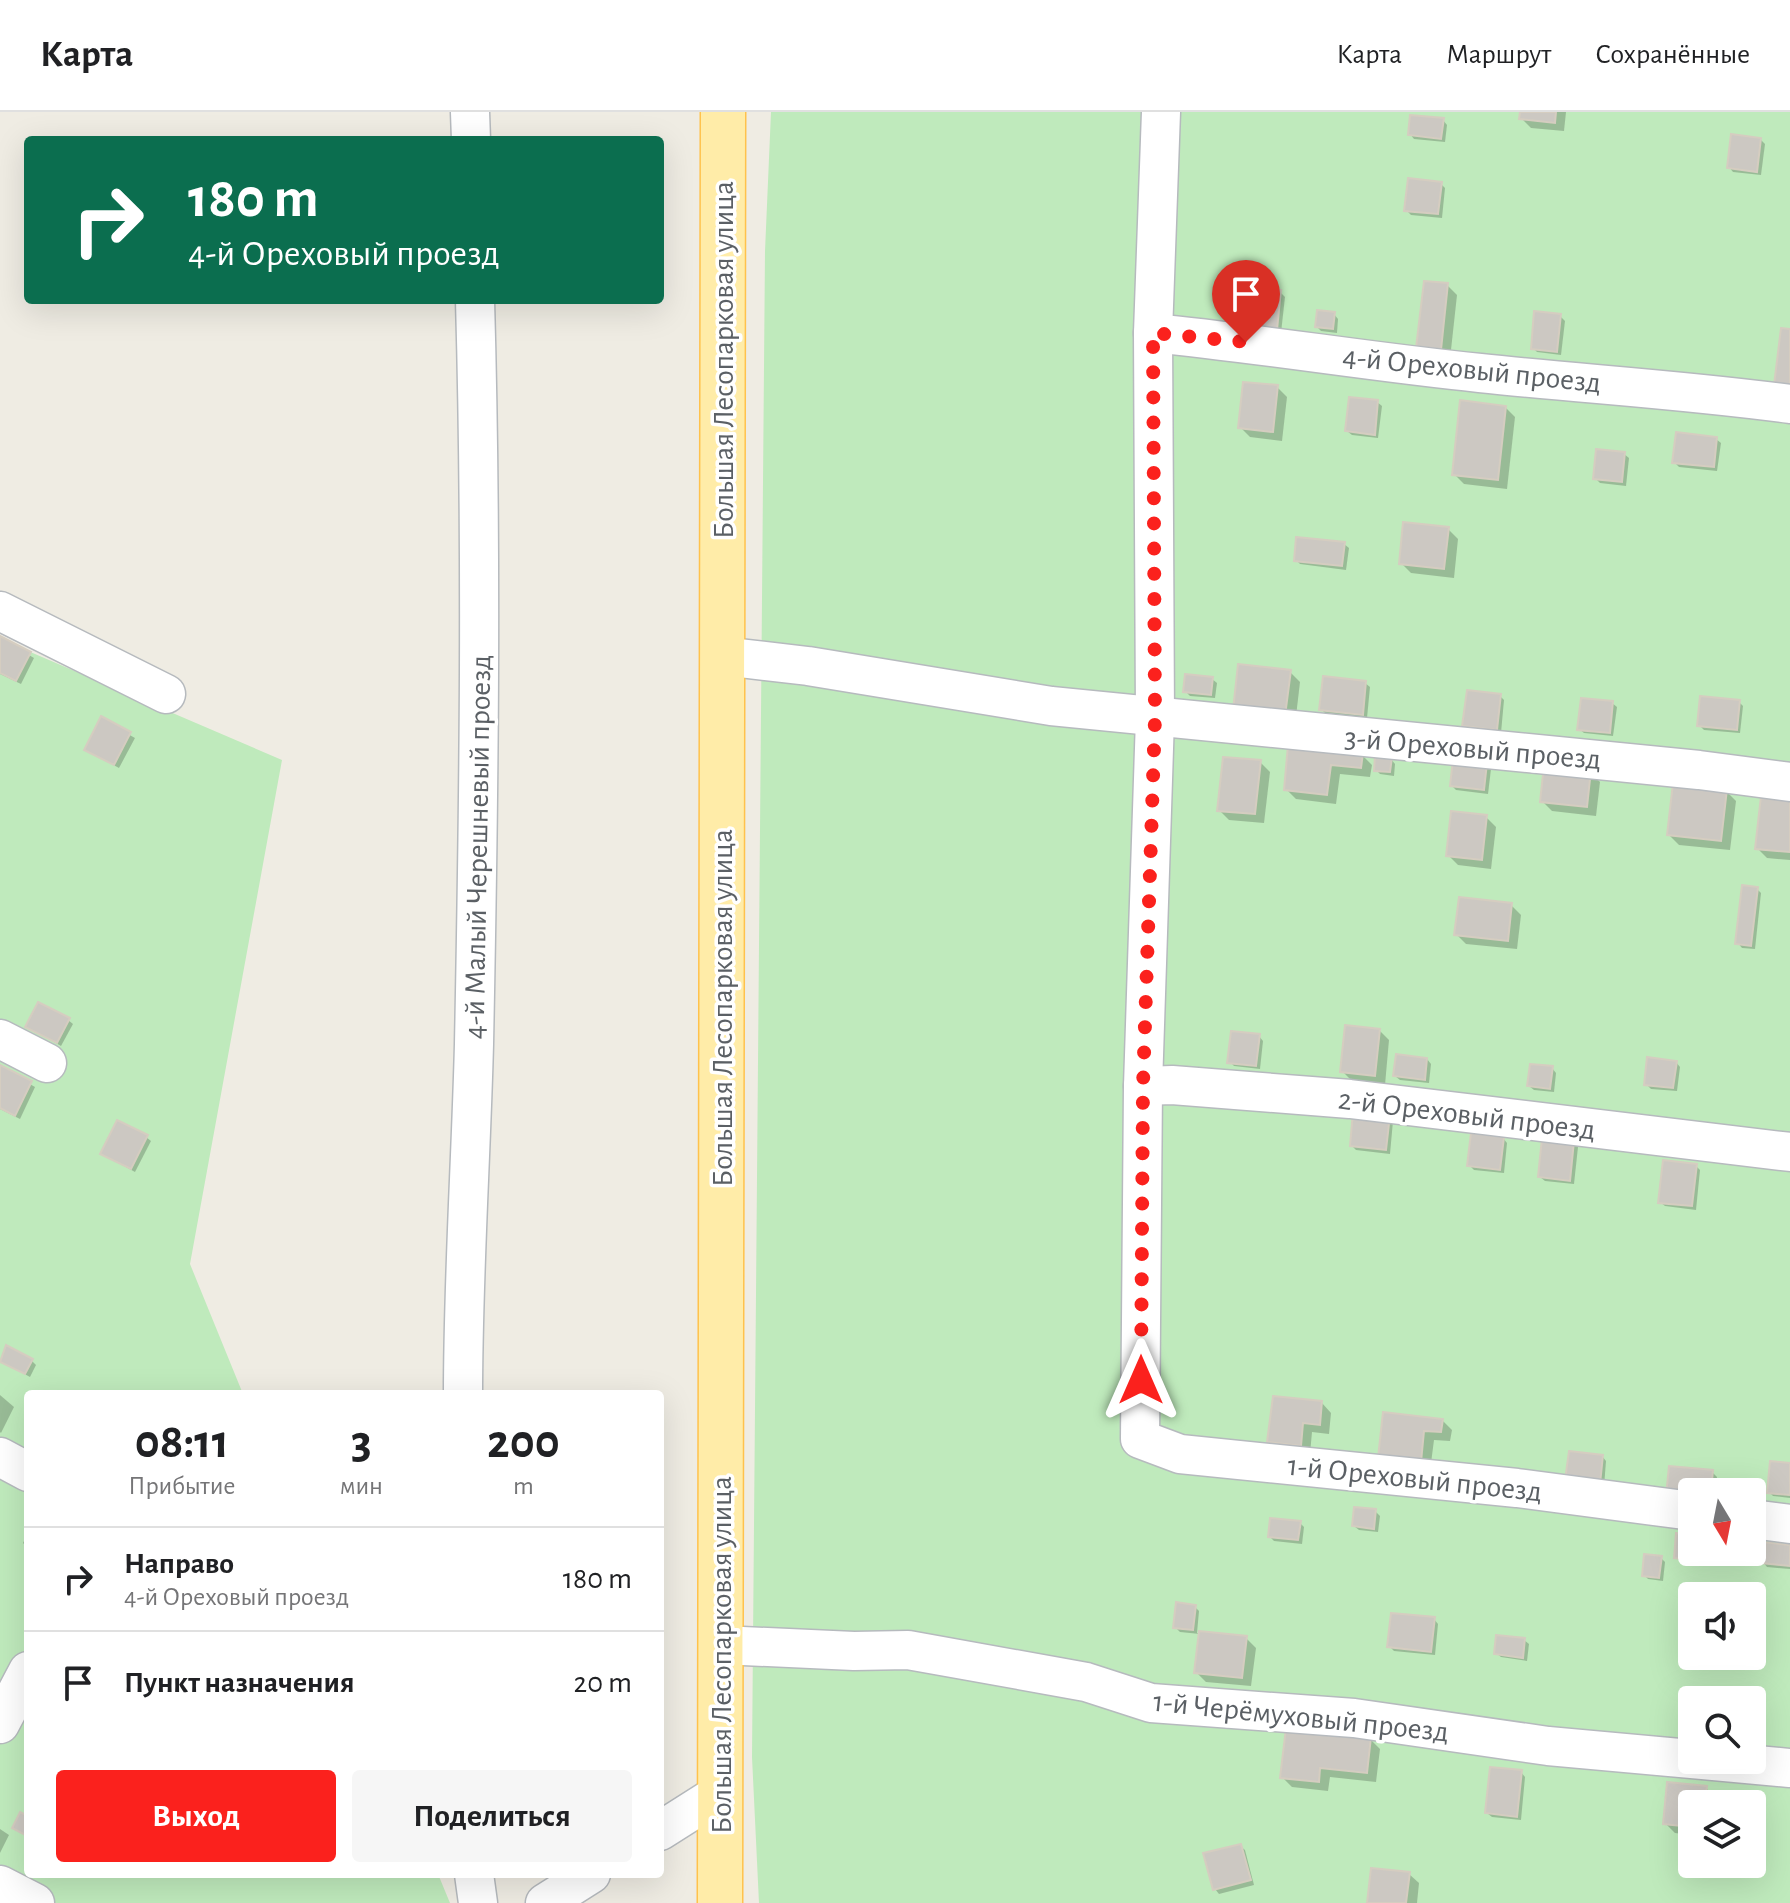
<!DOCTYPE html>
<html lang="ru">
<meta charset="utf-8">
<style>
body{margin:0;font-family:"Alegreya Sans",sans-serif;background:#f6f6f6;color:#202124;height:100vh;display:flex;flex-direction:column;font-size:30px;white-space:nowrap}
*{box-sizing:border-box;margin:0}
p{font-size:26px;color:#757577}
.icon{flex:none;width:44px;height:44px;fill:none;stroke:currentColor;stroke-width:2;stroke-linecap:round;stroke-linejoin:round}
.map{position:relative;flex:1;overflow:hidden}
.side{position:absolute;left:24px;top:1278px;width:640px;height:488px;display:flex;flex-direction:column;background:#fff;border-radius:8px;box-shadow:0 8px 32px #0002}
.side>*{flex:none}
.banner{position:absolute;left:24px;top:24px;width:640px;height:168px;border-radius:8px;box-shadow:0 8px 32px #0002;background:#0b6e4f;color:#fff;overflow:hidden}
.needle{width:52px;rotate:170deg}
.fabs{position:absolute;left:1678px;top:1366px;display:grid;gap:16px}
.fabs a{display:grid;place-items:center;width:88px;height:88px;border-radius:8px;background:#fff;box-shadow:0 8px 32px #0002;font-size:40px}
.pin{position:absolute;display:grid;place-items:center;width:68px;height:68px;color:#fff;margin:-82px -34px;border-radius:50% 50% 50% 0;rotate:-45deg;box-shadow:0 0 8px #0007}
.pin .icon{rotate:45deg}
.me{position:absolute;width:88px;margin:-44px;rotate:0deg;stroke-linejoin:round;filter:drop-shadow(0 0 6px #0008)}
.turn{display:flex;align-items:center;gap:28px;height:168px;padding:0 32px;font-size:36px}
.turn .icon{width:104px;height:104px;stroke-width:2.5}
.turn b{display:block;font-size:56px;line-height:68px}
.eta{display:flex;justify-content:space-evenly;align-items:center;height:136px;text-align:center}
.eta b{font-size:48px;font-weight:700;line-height:56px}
.button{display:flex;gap:16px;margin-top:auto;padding:16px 32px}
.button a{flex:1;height:92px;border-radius:8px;background:#fb211d;color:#fff;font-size:32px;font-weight:700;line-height:92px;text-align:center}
.button a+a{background:#f6f6f6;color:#202124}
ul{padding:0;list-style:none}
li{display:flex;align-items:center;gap:24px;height:104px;padding:0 32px;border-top:2px solid #e0e0e0}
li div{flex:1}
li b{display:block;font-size:30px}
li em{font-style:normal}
header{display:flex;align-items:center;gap:48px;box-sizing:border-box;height:112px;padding:0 40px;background:#fff;border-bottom:2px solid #e0e0e0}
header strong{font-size:38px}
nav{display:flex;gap:44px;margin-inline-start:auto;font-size:28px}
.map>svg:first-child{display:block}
</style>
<header>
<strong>Карта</strong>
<nav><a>Карта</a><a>Маршрут</a><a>Сохранённые</a></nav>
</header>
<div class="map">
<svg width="1790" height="1791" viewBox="0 0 1790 1791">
<rect width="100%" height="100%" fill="#efece3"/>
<g fill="#bfeabc" fill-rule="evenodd">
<path d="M771,0H1790V1791H759L752,1645L765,139ZM1692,1380H1752V1440H1692ZM1692,1484H1752V1544H1692ZM1692,1588H1752V1648H1692ZM1692,1692H1752V1752H1692Z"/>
<path d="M0,527L282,648L190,1152L243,1282H28V1762H438L450,1791H0Z"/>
</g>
<g fill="#0003">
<path d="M1522,0H1566L1564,19L1531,16L1521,6Z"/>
<path d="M1443,8L1447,13L1445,30L1414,27L1410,22Z"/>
<path d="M1760,27L1765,32L1761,63L1733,60L1729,55Z"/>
<path d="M1441,72L1445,76L1442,106L1411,103L1406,98Z"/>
<path d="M1447,173L1457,183L1450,247L1428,245Z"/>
<path d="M1280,180L1285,185L1281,221L1258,219Z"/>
<path d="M1334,202L1338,207L1337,221L1321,219L1317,215Z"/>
<path d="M1560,204L1565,209L1561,243L1537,240L1533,236Z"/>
<path d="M1277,275L1287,285L1282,329L1250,325L1240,315Z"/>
<path d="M1377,290L1382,294L1378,326L1352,323L1347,319Z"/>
<path d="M1505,295L1515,305L1507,377L1464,372L1454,362Z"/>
<path d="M1716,327L1721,331L1717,359L1679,355L1674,350Z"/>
<path d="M1624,342L1629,346L1626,374L1600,371L1595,366Z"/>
<path d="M1448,417L1458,427L1454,466L1411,461L1401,451Z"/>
<path d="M1344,432L1349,436L1346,458L1300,452L1296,448Z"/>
<path d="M0,526L34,546L21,572L0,562Z"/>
<path d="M1240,554L1290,560L1300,570L1295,613Z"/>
<path d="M1212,567L1217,571L1215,586L1190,584L1185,579Z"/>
<path d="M1365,571L1370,575L1367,606L1325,601L1321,597Z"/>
<path d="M1500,584L1504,588L1501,621L1469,618L1465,613Z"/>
<path d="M1739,590L1743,594L1740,621L1704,618L1699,613Z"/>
<path d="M1612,591L1617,595L1613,624L1584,621L1579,617Z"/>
<path d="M101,607L135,626L119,656L86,638Z"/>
<path d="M1290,635L1362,643L1372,653L1370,665L1340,662L1336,692L1296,687L1286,677Z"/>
<path d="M1391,647L1395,652L1394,664L1380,662L1376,658Z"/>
<path d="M1260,650L1270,660L1264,711L1229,708L1219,698Z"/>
<path d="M1486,653L1491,657L1488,682L1456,678L1452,674Z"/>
<path d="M1590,660L1600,670L1596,704L1552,699L1542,689Z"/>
<path d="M1726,679L1736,689L1730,738L1679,733L1669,723Z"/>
<path d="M1790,689V748L1767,746L1757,736Z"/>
<path d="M1486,705L1496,715L1491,757L1458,753L1448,743Z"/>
<path d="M1757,777L1761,781L1755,837L1742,836L1738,831Z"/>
<path d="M1511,793L1521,803L1517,837L1466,832L1456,822Z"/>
<path d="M68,908L73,912L61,934L28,915Z"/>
<path d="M1379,918L1389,928L1385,973L1352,969L1342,959Z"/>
<path d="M1259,924L1263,929L1260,957L1234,954L1230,950Z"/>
<path d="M1427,947L1431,952L1429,971L1400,968L1395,964Z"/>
<path d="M1676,950L1680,955L1677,979L1651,977L1646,972Z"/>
<path d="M0,955L35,975L20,1007L0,997Z"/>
<path d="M1552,956L1556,961L1554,980L1534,978L1529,974Z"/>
<path d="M1355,1001L1393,1009L1390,1042L1356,1038L1352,1034Z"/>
<path d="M146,1025L151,1029L135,1060L102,1042Z"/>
<path d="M1503,1026L1507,1031L1504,1061L1474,1058L1469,1053Z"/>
<path d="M1574,1031L1578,1035L1574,1072L1545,1069L1540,1065Z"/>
<path d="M1696,1054L1700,1058L1696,1098L1665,1094L1660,1090Z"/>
<path d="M1,1249H32L36,1253L30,1265Z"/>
<path d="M0,1283L14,1295L1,1321L0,1320Z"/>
<path d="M1322,1291L1331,1301L1329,1322L1312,1320L1310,1342L1279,1339L1269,1329Z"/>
<path d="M1385,1302L1442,1308L1452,1318L1450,1329L1434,1328L1430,1359Z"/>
<path d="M1602,1344L1606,1349L1604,1375L1572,1372Z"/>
<path d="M1790,1353V1386L1773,1384L1769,1380Z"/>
<path d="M1712,1360L1717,1365L1715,1380H1692Z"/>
<path d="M1375,1399L1380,1404L1378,1420L1359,1418L1354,1414Z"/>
<path d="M1300,1411L1304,1415L1302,1432L1274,1429L1270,1425Z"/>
<path d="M28,1421V1436L23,1431Z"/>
<path d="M1692,1425V1440H1724L1723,1454L1680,1449L1676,1445Z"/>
<path d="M1790,1435V1457L1767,1455L1763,1450Z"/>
<path d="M1661,1446L1665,1450L1663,1469L1648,1467L1644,1463Z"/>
<path d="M1195,1495L1199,1499L1197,1521L1246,1526L1256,1536L1251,1574L1206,1570L1196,1560L1200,1522L1180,1520L1175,1515Z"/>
<path d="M1434,1507L1438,1512L1435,1543L1394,1539L1389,1534Z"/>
<path d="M1524,1528L1529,1532L1527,1549L1501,1545L1496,1541Z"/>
<path d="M1370,1627L1380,1637L1376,1670L1330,1665L1328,1679L1292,1675L1282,1665Z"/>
<path d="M1521,1660L1525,1665L1521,1708L1492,1705L1487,1701Z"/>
<path d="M1706,1676L1716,1686L1715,1692H1692V1723L1675,1721L1665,1711Z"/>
<path d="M0,1717L9,1723L0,1741Z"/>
<path d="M1240,1734L1245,1738L1254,1773L1219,1782L1215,1777Z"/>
<path d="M1409,1762L1419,1771L1417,1791H1369Z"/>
</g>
<g fill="#ccc8c2" stroke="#d5cdc0" stroke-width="2">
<path d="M1520,0H1556L1555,11L1519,7Z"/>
<path d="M1410,3L1444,6L1441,27L1408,23Z"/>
<path d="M1731,22L1761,26L1757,60L1727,56Z"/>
<path d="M1408,66L1442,70L1438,102L1404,99Z"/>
<path d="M1424,169L1448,171L1441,238L1416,236Z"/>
<path d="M1256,176L1281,178L1277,218L1251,215Z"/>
<path d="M1317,198L1335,200L1333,217L1315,215Z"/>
<path d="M1534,199L1561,202L1557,240L1531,237Z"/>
<path d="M1781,216L1790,217V274L1774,273Z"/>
<path d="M1243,270L1278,273L1273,320L1238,316Z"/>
<path d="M1349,285L1378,288L1375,323L1345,319Z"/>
<path d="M1460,288L1506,294L1498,368L1452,363Z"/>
<path d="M1676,320L1717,325L1714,355L1672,351Z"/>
<path d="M1596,337L1625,340L1622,370L1593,367Z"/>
<path d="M1403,410L1449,415L1444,457L1399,452Z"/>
<path d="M1296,425L1345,430L1342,454L1294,449Z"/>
<path d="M0,524L31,540L16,569L0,561Z"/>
<path d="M1238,552L1291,558L1285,604L1233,598Z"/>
<path d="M1185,562L1213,565L1211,583L1183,580Z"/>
<path d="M1323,564L1366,569L1363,603L1319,598Z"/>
<path d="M1467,578L1501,582L1497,618L1462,614Z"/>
<path d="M1700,584L1740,588L1737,618L1697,614Z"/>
<path d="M1581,586L1613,589L1610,621L1577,618Z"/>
<path d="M101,604L131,620L114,653L84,638Z"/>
<path d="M1288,633L1363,641L1361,656L1331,653L1327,683L1284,678Z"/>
<path d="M1375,643L1392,645L1390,660L1374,659Z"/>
<path d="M1223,645L1261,648L1255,702L1217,699Z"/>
<path d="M1453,647L1487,651L1484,678L1450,674Z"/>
<path d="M1544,653L1591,658L1587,695L1540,690Z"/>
<path d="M1673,671L1727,677L1721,729L1667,723Z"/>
<path d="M1761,684L1790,687V740L1755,737Z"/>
<path d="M1451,699L1487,703L1482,748L1446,744Z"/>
<path d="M1742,773L1758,775L1751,834L1735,832Z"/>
<path d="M1459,785L1512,791L1508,829L1454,823Z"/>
<path d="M38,890L70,906L57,931L25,915Z"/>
<path d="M1345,913L1380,917L1375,964L1340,960Z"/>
<path d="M1231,919L1260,922L1256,954L1227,951Z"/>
<path d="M1396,942L1427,946L1425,968L1393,964Z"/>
<path d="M1647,945L1677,949L1673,976L1644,973Z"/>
<path d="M1530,952L1553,954L1550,977L1527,974Z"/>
<path d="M0,953L32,969L15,1004L0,996Z"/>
<path d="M1353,999L1390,1003L1386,1038L1350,1034Z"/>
<path d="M117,1008L148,1023L131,1057L100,1042Z"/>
<path d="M1471,1021L1504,1025L1500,1058L1467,1054Z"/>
<path d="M1542,1026L1574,1029L1570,1069L1538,1065Z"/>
<path d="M1663,1048L1697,1052L1692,1094L1658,1091Z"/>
<path d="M6,1233L33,1247L25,1262L0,1250Z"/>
<path d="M1273,1284L1322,1289L1320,1313L1303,1311L1301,1334L1267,1330Z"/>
<path d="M1383,1300L1443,1307L1441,1320L1424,1319L1421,1350L1378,1346Z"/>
<path d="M1569,1339L1603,1343L1600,1372L1565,1368Z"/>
<path d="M1770,1349L1790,1351V1383L1767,1381Z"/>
<path d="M1669,1354L1713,1358L1711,1380L1666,1384Z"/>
<path d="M1354,1395L1376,1397L1374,1417L1352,1414Z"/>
<path d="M1270,1406L1301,1409L1298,1428L1268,1425Z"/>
<path d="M1676,1421L1692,1423V1440H1720L1719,1451L1674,1446Z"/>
<path d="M1763,1430L1790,1433V1454L1761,1451Z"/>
<path d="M1644,1442L1662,1444L1659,1466L1642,1464Z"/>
<path d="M1176,1490L1196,1493L1193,1518L1173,1516Z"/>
<path d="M1391,1501L1435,1505L1431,1540L1387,1535Z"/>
<path d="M1199,1519L1247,1524L1242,1566L1194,1561Z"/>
<path d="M1496,1523L1525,1526L1523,1546L1494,1542Z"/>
<path d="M1286,1616L1371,1625L1367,1661L1320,1656L1319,1670L1280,1666Z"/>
<path d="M1490,1655L1522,1658L1517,1705L1485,1701Z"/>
<path d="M1667,1670L1707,1674L1705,1692H1692V1715L1663,1712Z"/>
<path d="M20,1700L28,1704L27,1724L12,1716Z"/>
<path d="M1241,1732L1251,1768L1213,1778L1203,1741Z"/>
<path d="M1371,1756L1410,1760L1406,1791H1367Z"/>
</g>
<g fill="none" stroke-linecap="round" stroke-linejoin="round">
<g stroke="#b6babe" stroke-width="41">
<g id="minor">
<path d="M470,0L471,28"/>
<path d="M1161,0L1153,221L1155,606L1143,974L1140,1327L1180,1342L1517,1376L1692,1399"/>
<path d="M1153,221C1263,232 1371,250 1480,261C1584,272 1687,278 1790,292"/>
<path d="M0,499L166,582"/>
<path d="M722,544L808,554L1051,594L1699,658L1790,670"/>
<path d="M0,927L47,951"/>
<path d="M1143,974L1172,973L1350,987L1790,1040"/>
<path d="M463,1282C463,1165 471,1048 474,932C479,683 482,436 475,188"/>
<path d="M0,1345L28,1360"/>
<path d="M1752,1407L1790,1412"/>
<path d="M721,1533L854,1539L908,1538L1086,1570L1151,1591L1354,1606L1548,1634L1790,1656"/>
<path d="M0,1612L28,1559"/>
<path d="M660,1719L720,1681"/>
<path d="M474,1762L478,1791"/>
<path d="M0,1773L35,1791"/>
<path d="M545,1791L591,1762"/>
</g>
</g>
<g stroke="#ffc24c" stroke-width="47">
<path id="major" d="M720,1791L723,0"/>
</g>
<use href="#minor" stroke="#fff" stroke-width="38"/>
<use href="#major" stroke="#ffeca8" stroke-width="44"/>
</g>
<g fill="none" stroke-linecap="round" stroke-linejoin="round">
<path stroke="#fb211d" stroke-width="14" stroke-dasharray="0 25.2" d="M1141,1268L1143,974L1155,606L1153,221L1246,230"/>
</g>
<g text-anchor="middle" stroke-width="7" stroke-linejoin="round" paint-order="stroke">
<g font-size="30" fill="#5b6065" stroke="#fff">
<text transform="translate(723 248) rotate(-90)" y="10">Большая Лесопарковая улица</text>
<text transform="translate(1472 257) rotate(6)" y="10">4-й Ореховый проезд</text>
<text transform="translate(1473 636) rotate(5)" y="10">3-й Ореховый проезд</text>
<text transform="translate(477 735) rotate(-89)" y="10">4-й Малый Черешневый проезд</text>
<text transform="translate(722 896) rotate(-90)" y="10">Большая Лесопарковая улица</text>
<text transform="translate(1467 1002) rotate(7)" y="10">2-й Ореховый проезд</text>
<text transform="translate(1415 1366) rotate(6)" y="10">1-й Ореховый проезд</text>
<text transform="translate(721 1543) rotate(-90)" y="10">Большая Лесопарковая улица</text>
<text transform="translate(1301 1604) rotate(6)" y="10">1-й Черёмуховый проезд</text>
</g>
</g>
</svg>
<div class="fabs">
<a><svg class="needle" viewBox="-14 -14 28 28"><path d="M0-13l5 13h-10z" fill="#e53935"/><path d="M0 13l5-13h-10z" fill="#757577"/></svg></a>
<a><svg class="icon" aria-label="sound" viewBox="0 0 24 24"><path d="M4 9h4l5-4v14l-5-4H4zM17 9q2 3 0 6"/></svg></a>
<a><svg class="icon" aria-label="search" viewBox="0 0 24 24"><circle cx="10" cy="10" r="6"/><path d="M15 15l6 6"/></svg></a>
<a><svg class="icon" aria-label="layers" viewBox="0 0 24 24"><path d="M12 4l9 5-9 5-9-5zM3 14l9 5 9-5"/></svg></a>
</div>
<div class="pin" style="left:1246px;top:230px;background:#d93025"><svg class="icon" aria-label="arrive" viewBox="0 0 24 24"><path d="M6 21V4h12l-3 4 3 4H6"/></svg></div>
<svg class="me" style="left:1141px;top:1268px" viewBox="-20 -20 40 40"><path d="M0-17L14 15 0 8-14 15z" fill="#fb211d" stroke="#fff" stroke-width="4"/></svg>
<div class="banner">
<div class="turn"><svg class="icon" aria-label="right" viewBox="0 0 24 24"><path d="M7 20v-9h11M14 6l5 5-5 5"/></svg><div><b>180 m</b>4-й Ореховый проезд</div></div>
</div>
<section class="side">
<div class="eta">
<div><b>08:11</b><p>Прибытие</p></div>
<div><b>3</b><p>мин</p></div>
<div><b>200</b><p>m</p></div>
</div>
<ul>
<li><svg class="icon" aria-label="right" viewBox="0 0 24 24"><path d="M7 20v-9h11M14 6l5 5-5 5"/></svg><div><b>Направо</b><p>4-й Ореховый проезд</p></div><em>180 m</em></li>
<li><svg class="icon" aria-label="arrive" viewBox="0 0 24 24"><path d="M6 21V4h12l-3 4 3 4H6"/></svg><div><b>Пункт назначения</b></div><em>20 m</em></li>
</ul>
<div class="button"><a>Выход</a><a>Поделиться</a></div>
</section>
</div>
